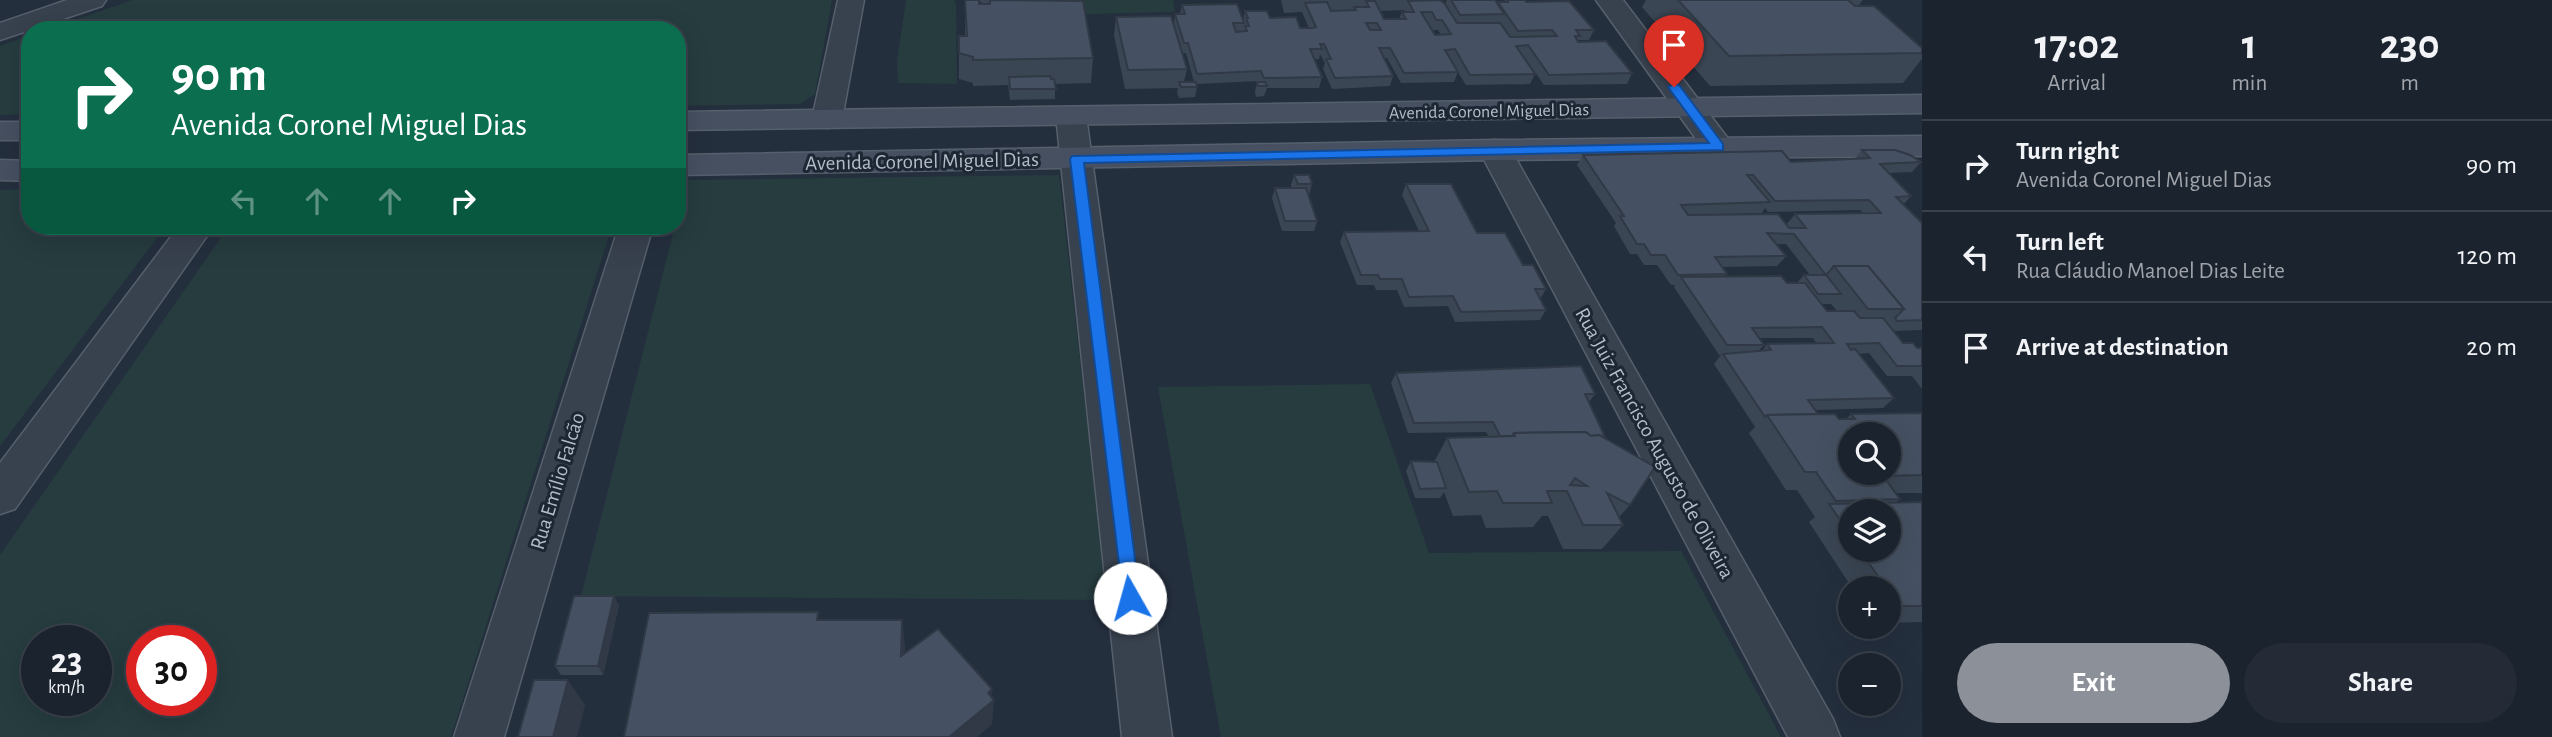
<!DOCTYPE html>
<meta charset="utf-8">
<style>
body{margin:0;font-family:"Alegreya Sans",sans-serif;background:#242b36;color:#f1f3f6;height:100vh;display:flex;flex-direction:column;font-size:26px;white-space:nowrap}
*{box-sizing:border-box;margin:0}
p{font-size:23px;color:#a0a4aa}
.icon{flex:none;width:38px;height:38px;fill:none;stroke:currentColor;stroke-width:2;stroke-linecap:round;stroke-linejoin:round}
.map{position:relative;flex:1;overflow:hidden}
.side{display:flex;flex-direction:column;background:#1b232e;width:630px}
.side>*{flex:none}
.banner{position:absolute;left:21px;top:21px;width:665px;height:214px;border-radius:28px;box-shadow:0 7px 28px #0002,0 0 0 2px #39404a;background:#0b6e4f;color:#fff;overflow:hidden}
.controls{position:absolute;left:1838px;top:422px;display:grid;gap:14px}
.controls a{display:grid;place-items:center;width:63px;height:63px;border-radius:50%;background:#1b232e;box-shadow:0 7px 28px #0002,0 0 0 2px #39404a;font-size:35px}
.speed{position:absolute;left:21px;top:625px;display:flex;gap:14px;font-size:35px;font-weight:700;text-align:center}
.speed>*{display:grid;place-content:center;width:91px;height:91px;border-radius:50%;background:#1b232e;box-shadow:0 7px 28px #0002,0 0 0 2px #39404a;line-height:1}
.speed small{font-size:18px;font-weight:400}
.speed .limit{border:10px solid #d22;background:#fff;color:#111}
.pin{position:absolute;display:grid;place-items:center;width:60px;height:60px;color:#fff;margin:-72px -30px;border-radius:50% 50% 50% 0;rotate:-45deg;box-shadow:0 0 7px #0007}
.pin .icon{rotate:45deg}
.me{position:absolute;width:77px;margin:-38px;rotate:353deg;stroke-linejoin:round;filter:drop-shadow(0 0 5px #0008)}
.turn{display:flex;align-items:center;gap:24px;height:147px;padding:0 35px;font-size:32px}
.turn .icon{width:91px;height:91px;stroke-width:2.5}
.turn b{display:block;font-size:49px;line-height:60px}
.lanes{display:flex;align-items:center;height:66px;padding:0 35px;background:#0003;justify-content:center;gap:35px;direction:ltr}
.lanes .off{opacity:.35}
.eta{display:flex;justify-content:space-evenly;align-items:center;height:119px;text-align:center}
.eta b{font-size:42px;font-weight:600;line-height:49px}
.cta{display:flex;gap:14px;margin-top:auto;padding:14px 35px}
.cta a{flex:1;height:80px;border-radius:42px;background:#8c9099;color:#fff;font-size:28px;font-weight:600;line-height:80px;text-align:center}
.cta a+a{background:#242b36;color:#f1f3f6}
ul{padding:0;list-style:none}
li{display:flex;align-items:center;gap:21px;height:91px;padding:0 35px;border-top:2px solid #39404a}
li div{flex:1}
li b{display:block;font-size:26px}
li em{font-style:normal}
main{display:flex;flex:1;min-height:0}
.map>svg:first-child{display:block}
</style>
<main>
<div class="map">
<svg width="1922" height="737" viewBox="0 0 1922 737">
<rect width="100%" height="100%" fill="#242f3e"/>
<g fill="#263c3f" fill-rule="evenodd">
<path d="M132,0H832L815,94L800,104L677,106V30H46Z"/>
<path d="M906,0H954L956,5L957,84L898,83L897,62Z"/>
<path d="M1047,0H1173L1175,12L1047,15Z"/>
<path d="M30,35V114L0,115V46Z"/>
<path d="M1059,175L1107,600L581,596L675,226H677L686,180Z"/>
<path d="M30,189V226H166L0,446V190Z"/>
<path d="M229,226H612L451,737H0V555ZM96,640V700H37V640ZM201,640V700H142V640Z"/>
<path d="M1370,384L1429,553L1681,551L1781,737H1221L1158,387Z"/>
</g>
<g fill="none" stroke-linecap="round" stroke-linejoin="round">
<g stroke="#565f6c" stroke-width="3">
<g id="minor">
<path d="M838,0H864L842,119L838,125L827,128L816,125L812,119Z"/>
<path d="M1596,0H1623L1729,140L1734,147L1729,154L1718,157L1707,154Z"/>
<path d="M1071,107L1082,110L1086,116L1172,737H1122L1056,116L1060,110Z"/>
<path d="M1495,140L1506,143L1511,150L1833,719L1840,737H1788L1479,150L1484,143Z"/>
<path d="M179,226H214L15,509L0,514V463Z"/>
<path d="M619,226H653L504,737H454Z"/>
</g>
</g>
<g stroke="#565f6c" stroke-width="3">
<path id="tertiary" d="M67,0H106L102,6L0,40V23Z"/>
</g>
<g stroke="#565f6c" stroke-width="3">
<g id="secondary">
<path d="M1922,95V113L677,130V112Z"/>
<rect x="0" y="122" width="30" height="18"/>
<path d="M1922,136V156L1495,160L677,175V155L1495,140Z"/>
<path d="M0,160L30,161V181L0,180Z"/>
</g>
</g>
<use href="#minor" fill="#38414e" fill-rule="evenodd"/>
<use href="#tertiary" fill="#38414e" fill-rule="evenodd"/>
<use href="#secondary" fill="#465061" fill-rule="evenodd"/>
</g>
<g fill="#3b4654" fill-rule="evenodd">
<path d="M965,0L983,4L979,0H1045L1093,58L1091,83L1055,84V99L1010,100L1008,85L973,86V83L959,79V36H965Z"/>
<path d="M1281,0H1440L1445,4L1447,0H1495L1497,4L1498,2H1504L1505,0H1525L1526,2L1594,30L1589,40H1579L1578,42L1632,73L1627,84L1544,85L1523,55L1535,74L1530,84L1466,85L1454,66L1458,72L1454,82L1401,83L1387,58H1384L1393,76L1390,86L1332,89L1323,69L1325,63L1320,54L1319,59H1314L1322,77L1319,88H1267L1264,96L1256,97L1255,92L1257,82L1259,81L1197,84V87L1195,97L1179,98L1177,93L1178,88L1125,89L1114,35L1116,17L1187,69L1184,82H1194L1186,53H1183L1174,24L1175,14H1180L1182,5L1243,21L1245,11L1270,18L1300,28H1309L1302,12L1284,13ZM1404,10L1405,12H1402L1399,19H1384L1380,11ZM1501,22L1511,37H1510ZM1433,30H1438L1441,35H1435Z"/>
<path d="M1646,0H1863L1858,6L1922,48V59L1903,83L1710,86L1642,7Z"/>
<path d="M1862,150L1921,162L1912,172L1889,173L1911,196L1903,205L1922,223V330L1893,331L1903,343L1917,348H1922V389L1912,376H1887L1869,353L1859,354L1894,398L1883,408L1815,410L1818,414L1839,419H1846L1851,414L1922,413V493H1896L1900,499L1895,503L1922,502V622L1888,623V588H1852L1809,522L1815,517L1797,490H1786L1749,433L1755,427L1714,364L1721,355H1719L1674,287L1675,285H1671L1657,265H1644L1637,254H1630L1614,226L1616,223L1577,165L1583,155L1791,162L1855,159ZM1765,208L1768,212L1860,210L1863,213L1795,214L1787,224L1687,215L1762,213ZM1776,244H1786L1810,275H1804L1797,283H1787L1725,276L1727,274L1722,267L1777,266L1786,256ZM1821,304H1831L1837,311H1827ZM1759,338H1813L1817,344H1767L1762,351H1758L1764,345ZM1850,511L1888,550H1850Z"/>
<path d="M1294,175L1312,184L1309,195L1317,221L1314,231H1282L1272,198L1275,188H1292L1291,185Z"/>
<path d="M1406,184L1523,265L1546,289L1540,299L1546,310L1540,320L1455,322L1448,306L1404,307L1397,290H1376L1374,285H1357L1340,242L1344,232L1419,231L1402,195Z"/>
<path d="M1396,373L1595,394L1589,402L1605,437L1604,438L1630,505L1619,517L1623,525L1602,549H1563L1548,516H1542L1533,527L1486,528L1481,515L1453,516L1444,492L1440,498H1415L1406,471L1411,461L1434,462L1447,438L1489,437L1486,432L1408,433L1391,383Z"/>
<path d="M619,605L603,675H561L555,666Z"/>
</g>
<g fill="#303945">
<path d="M614,596L619,605L603,675L598,666Z"/>
<path d="M902,620L905,646L904,681L901,656Z"/>
<path d="M568,680L585,705L577,737H553Z"/>
<path d="M992,689L991,702L994,700L992,724L977,737H949Z"/>
</g>
<g fill="#455162" stroke="#303945" stroke-width="2" fill-rule="evenodd">
<path d="M965,0H979V4H990V0L1083,1L1093,58L973,60V57L959,53V36H967Z"/>
<path d="M1440,0L1445,4L1457,23H1500L1510,37L1557,36L1552,30L1518,31L1498,2H1508L1507,0H1525L1526,2L1569,1L1594,30H1576L1580,36H1575L1578,42L1606,41L1632,73L1549,75L1528,45L1516,46L1535,74L1470,75L1455,49L1445,50L1458,72L1404,73L1390,48H1379L1393,76L1335,78L1326,59H1331L1324,44H1320L1322,49H1310L1322,77L1264,78L1261,71L1197,74L1188,43H1184L1175,14H1185L1182,5L1237,4L1244,23H1233L1236,32L1247,31L1245,26H1249L1246,18H1248L1245,11H1267L1270,18L1296,17L1300,28H1313L1316,27L1305,3L1327,2L1331,11L1356,10L1354,7H1369L1366,1H1375L1384,19H1406L1402,12H1414L1408,1ZM1421,12H1432L1436,20H1442L1451,34L1435,35ZM1366,23H1377L1381,30H1370Z"/>
<path d="M1451,0H1495L1504,14L1460,15Z"/>
<path d="M1678,0H1848L1855,6H1874L1922,48V53L1729,56Z"/>
<path d="M1171,16L1187,69L1128,70L1116,17Z"/>
<path d="M1050,76L1051,79H1054L1056,89H1010L1009,77Z"/>
<path d="M1179,82H1196L1197,87H1181Z"/>
<path d="M1257,82H1265L1267,86H1258Z"/>
<path d="M1862,150H1895L1910,155L1921,162L1880,164L1911,196L1896,197L1922,223V320L1897,321L1895,318L1904,309L1868,266H1834L1826,275L1794,234L1767,233L1786,256L1715,257L1727,274L1678,275L1665,255H1651L1644,244H1637L1620,216H1624L1583,155L1782,151L1791,162L1870,158ZM1747,175H1753L1775,201L1869,200L1881,213L1795,214L1806,228H1789L1778,214L1688,215L1681,205L1770,202Z"/>
<path d="M1294,175H1309L1312,184H1298Z"/>
<path d="M1406,184H1451L1477,233H1505L1523,265H1533L1546,289H1535L1546,310L1461,312L1453,296L1409,297L1402,279H1380L1378,275H1361L1344,232L1429,231Z"/>
<path d="M1275,188H1306L1317,221H1285Z"/>
<path d="M1834,266H1868L1904,309H1868Z"/>
<path d="M1804,275H1826L1841,294H1818Z"/>
<path d="M1781,276L1787,283H1805L1827,311H1854L1860,318H1883L1903,343H1913L1917,348H1922V366H1897L1879,343L1847,344L1851,350L1855,349L1894,398L1808,400L1818,414L1767,415L1765,417L1723,354L1771,350L1767,344L1834,343L1822,327L1752,328L1764,345H1727L1681,277Z"/>
<path d="M1581,366L1595,394H1585L1605,437L1599,435L1591,436L1586,432L1514,433L1512,436H1500L1493,422L1414,423L1396,373Z"/>
<path d="M1922,413V475L1883,476L1900,499L1836,501L1816,472H1805L1767,415L1835,414L1839,419H1855L1851,414ZM1850,434H1888V472H1850Z"/>
<path d="M1586,432L1591,436L1599,435L1655,467L1630,505L1607,493L1623,525H1583L1567,491H1547L1552,503H1503L1497,491L1469,492L1447,438L1515,436L1514,433ZM1575,478L1587,486L1570,485Z"/>
<path d="M1411,461L1437,462L1446,488L1420,489Z"/>
<path d="M1922,502V606H1898L1888,592V588H1886L1860,550H1888V511H1850V534L1829,504Z"/>
<path d="M574,596H614L598,666H555Z"/>
<path d="M818,612L817,620H902L901,656L938,629L992,689L988,693L994,700L949,737H624L649,613Z"/>
<path d="M534,680H568L553,737H518Z"/>
</g>
<path fill="#1a73e8" stroke="#114b97" stroke-width="2" d="M1674,84L1679,85L1723,144V150L1084,163L1140,598L1137,605L1130,607L1124,605L1070,159L1072,156L1709,143L1668,87Z"/>
<g text-anchor="middle" stroke-width="6" stroke-linejoin="round" paint-order="stroke">
<g font-size="18" fill="#b4bcc9" stroke="#1d2633">
<text transform="translate(1489 111) rotate(-1)" y="6">Avenida Coronel Miguel Dias</text>
</g>
<g font-size="21" fill="#b4bcc9" stroke="#1d2633">
<text transform="translate(922 161) rotate(-1)" y="7">Avenida Coronel Miguel Dias</text>
<text transform="translate(1655 443) rotate(61)" y="7">Rua Juiz Francisco Augusto de Oliveira</text>
<text transform="translate(557 481) rotate(-73)" y="7">Rua Emílio Falcão</text>
</g>
</g>
</svg>
<div class="controls">
<a><svg class="icon" aria-label="search" viewBox="0 0 24 24"><circle cx="10" cy="10" r="6"/><path d="M15 15l6 6"/></svg></a>
<a><svg class="icon" aria-label="layers" viewBox="0 0 24 24"><path d="M12 4l9 5-9 5-9-5zM3 14l9 5 9-5"/></svg></a>
<a>+</a>
<a>−</a>
</div>
<div class="speed"><div>23<small>km/h</small></div><div class="limit">30</div></div>
<div class="pin" style="left:1674px;top:87px;background:#d93025"><svg class="icon" aria-label="arrive" viewBox="0 0 24 24"><path d="M6 21V4h12l-3 4 3 4H6"/></svg></div>
<svg class="me" style="left:1130px;top:598px" viewBox="-20 -20 40 40"><circle r="19" fill="#fff"/><path d="M0-13L10 11 0 6-10 11z" fill="#1a73e8"/></svg>
<div class="banner">
<div class="turn"><svg class="icon" aria-label="right" viewBox="0 0 24 24"><path d="M7 20v-9h11M14 6l5 5-5 5"/></svg><div><b>90 m</b>Avenida Coronel Miguel Dias</div></div>
<div class="lanes"><svg class="icon off" aria-label="left" viewBox="0 0 24 24"><path d="M17 20v-9H6M10 6l-5 5 5 5"/></svg><svg class="icon off" aria-label="ahead" viewBox="0 0 24 24"><path d="M12 20V5M6 11l6-6 6 6"/></svg><svg class="icon off" aria-label="ahead" viewBox="0 0 24 24"><path d="M12 20V5M6 11l6-6 6 6"/></svg><svg class="icon" aria-label="right" viewBox="0 0 24 24"><path d="M7 20v-9h11M14 6l5 5-5 5"/></svg></div>
</div>
</div>
<section class="side">
<div class="eta">
<div><b>17:02</b><p>Arrival</p></div>
<div><b>1</b><p>min</p></div>
<div><b>230</b><p>m</p></div>
</div>
<ul>
<li><svg class="icon" aria-label="right" viewBox="0 0 24 24"><path d="M7 20v-9h11M14 6l5 5-5 5"/></svg><div><b>Turn right</b><p>Avenida Coronel Miguel Dias</p></div><em>90 m</em></li>
<li><svg class="icon" aria-label="left" viewBox="0 0 24 24"><path d="M17 20v-9H6M10 6l-5 5 5 5"/></svg><div><b>Turn left</b><p>Rua Cláudio Manoel Dias Leite</p></div><em>120 m</em></li>
<li><svg class="icon" aria-label="arrive" viewBox="0 0 24 24"><path d="M6 21V4h12l-3 4 3 4H6"/></svg><div><b>Arrive at destination</b></div><em>20 m</em></li>
</ul>
<div class="cta"><a>Exit</a><a>Share</a></div>
</section>
</main>
